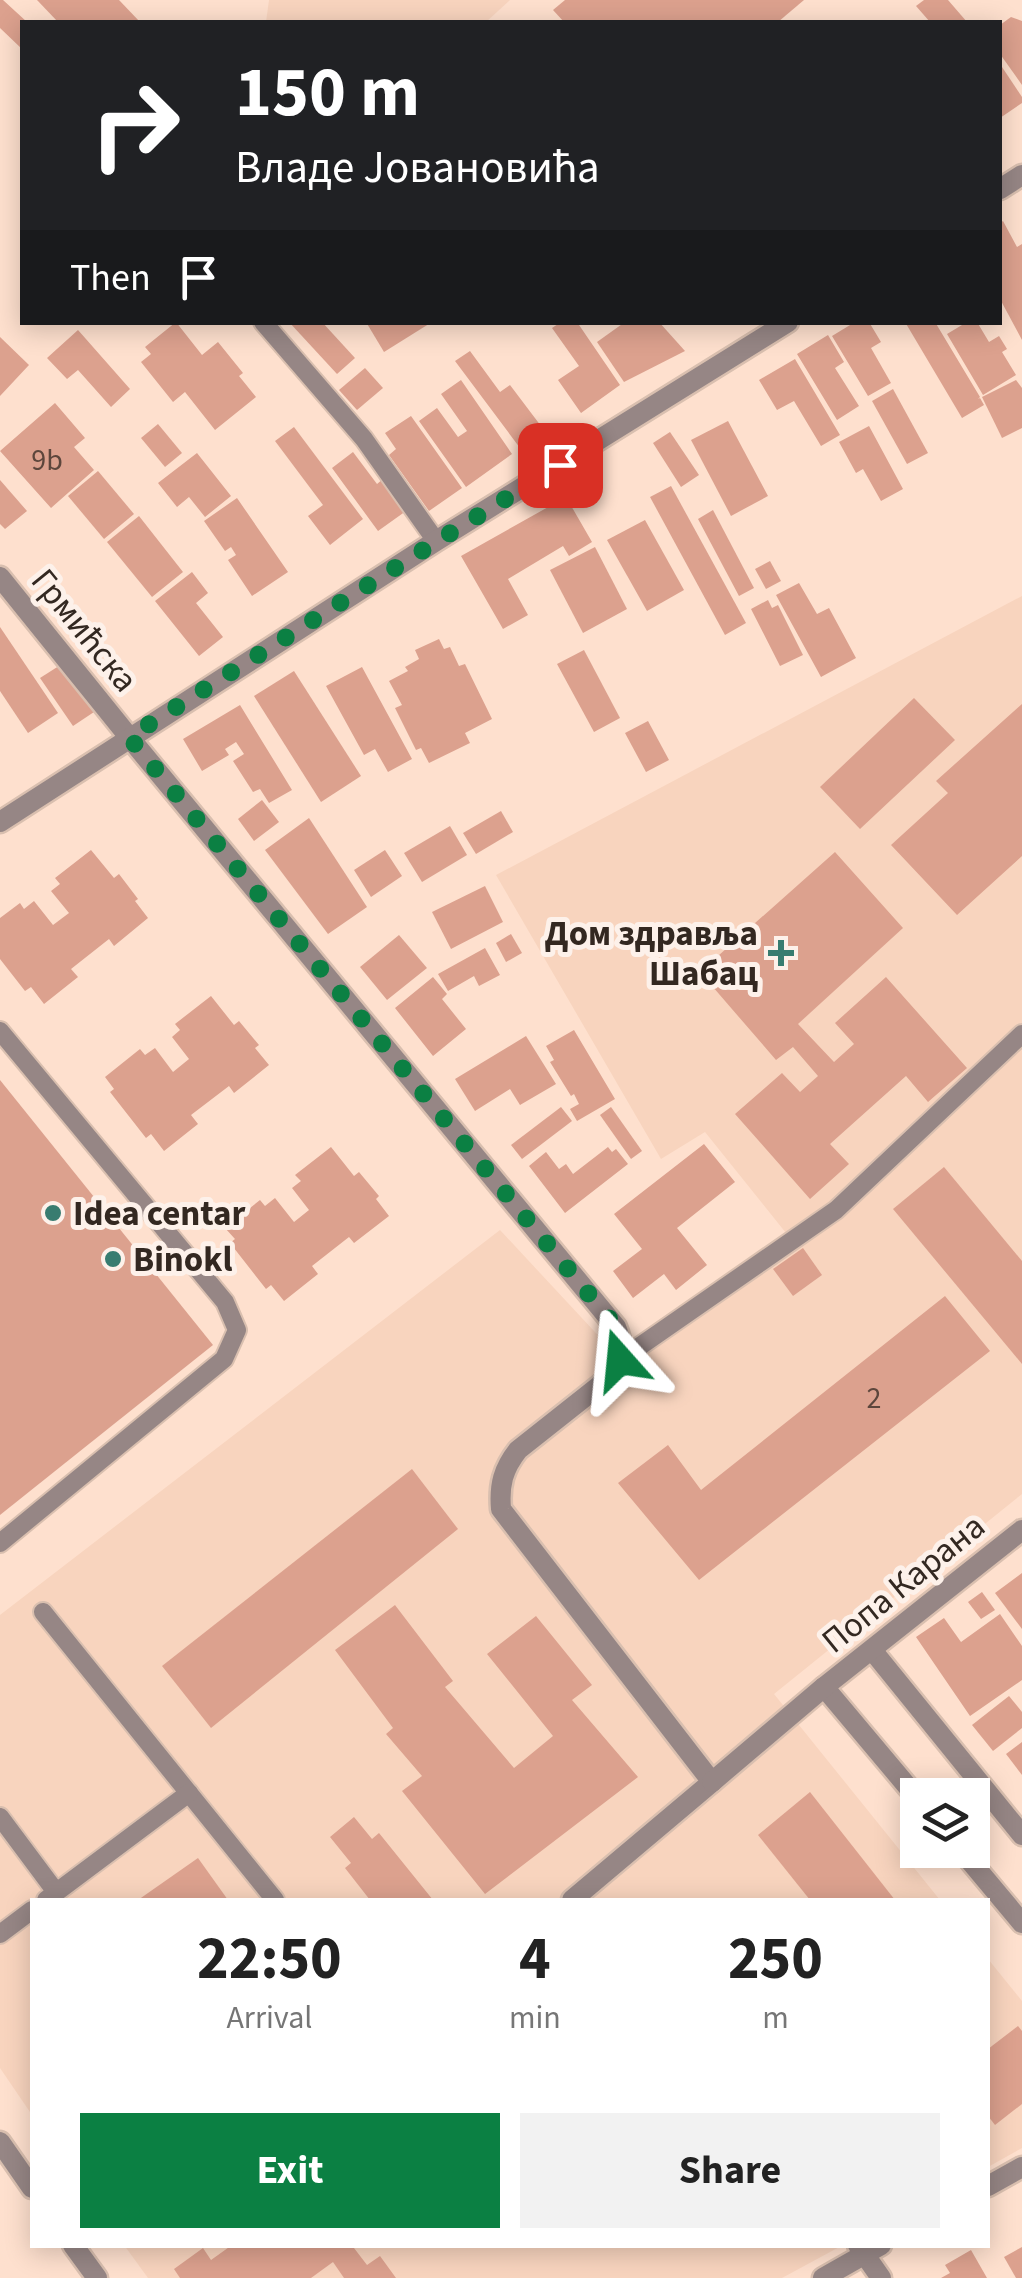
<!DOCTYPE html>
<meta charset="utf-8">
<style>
body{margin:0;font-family:"Source Sans 3",sans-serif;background:#f2f2f2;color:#222;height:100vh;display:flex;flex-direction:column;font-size:38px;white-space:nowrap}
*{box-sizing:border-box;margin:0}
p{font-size:32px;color:#767676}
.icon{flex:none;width:55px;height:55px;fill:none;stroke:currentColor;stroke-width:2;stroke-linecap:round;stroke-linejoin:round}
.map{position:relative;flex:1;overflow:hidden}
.drawer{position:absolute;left:30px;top:1898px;width:960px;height:350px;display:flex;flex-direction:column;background:#fff;border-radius:0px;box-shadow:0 5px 25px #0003}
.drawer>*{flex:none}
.hud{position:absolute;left:20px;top:20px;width:982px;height:305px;border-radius:0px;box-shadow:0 5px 25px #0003;background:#202124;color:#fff;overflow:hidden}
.fabs{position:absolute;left:900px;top:1778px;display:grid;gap:20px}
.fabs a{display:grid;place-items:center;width:90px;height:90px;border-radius:0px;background:#fff;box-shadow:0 5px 25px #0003;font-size:50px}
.pin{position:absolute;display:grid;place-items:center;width:85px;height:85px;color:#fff;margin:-42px;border-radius:20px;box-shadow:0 5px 15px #0006}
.me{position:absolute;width:110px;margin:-55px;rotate:342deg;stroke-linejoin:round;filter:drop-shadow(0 0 8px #0008)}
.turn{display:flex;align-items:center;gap:35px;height:210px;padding:0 50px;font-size:45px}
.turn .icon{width:130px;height:130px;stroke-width:2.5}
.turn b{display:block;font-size:70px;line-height:85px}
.then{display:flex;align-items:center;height:95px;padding:0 50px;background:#0003;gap:20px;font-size:38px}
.eta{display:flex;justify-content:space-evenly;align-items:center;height:170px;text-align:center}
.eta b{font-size:60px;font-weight:700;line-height:70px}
.cta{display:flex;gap:20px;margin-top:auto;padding:20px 50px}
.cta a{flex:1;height:115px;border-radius:0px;background:#0b8043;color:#fff;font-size:40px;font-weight:700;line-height:115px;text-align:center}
.cta a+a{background:#f2f2f2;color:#222}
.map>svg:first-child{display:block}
</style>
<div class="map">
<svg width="1022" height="2278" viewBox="0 0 1022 2278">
<rect width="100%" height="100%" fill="#fee0ce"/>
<g fill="#f8d4be">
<path d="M269,0H510L486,22H266Z"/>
<path d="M1022,596V1494L774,1694L940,1900H32V2115L0,2068V1615L500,1230L621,1360L786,1233L705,1132L661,1159L496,875Z"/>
<path d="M988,1959L1022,2001V2148L988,2167Z"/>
<path d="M124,2245H843L782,2278H148Z"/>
</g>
<g fill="#dca18e">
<path d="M0,0H3L27,22H22V49L0,28Z"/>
<path d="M37,0H119L140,22H58Z"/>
<path d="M565,0H804L778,22H564L553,10Z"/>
<path d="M924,0H948L967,22H930L916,6Z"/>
<path d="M1011,17L1022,21V85L1000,54V25Z"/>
<path d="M1000,64L1022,97V103L1000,118Z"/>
<path d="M1003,221L1017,247L1022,244V340L1000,299V223Z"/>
<path d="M176,322L202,355L218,342L243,373L239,376L256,397L215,430L185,392L173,402L141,362L151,354L145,347Z"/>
<path d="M289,322H322L355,358L337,374Z"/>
<path d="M366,322H432L384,352Z"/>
<path d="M561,322H577L620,385L581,413L558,380L579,366L552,328Z"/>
<path d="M625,322H659L685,351L624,382L597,342Z"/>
<path d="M855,322H869L881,342L871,348L891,383L868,396L832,336Z"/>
<path d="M905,322H935L980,397L978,399L980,398L984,405L962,418Z"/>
<path d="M967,322H977L989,342L999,336L1007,349L1002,352L1016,375L983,395L947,334Z"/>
<path d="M78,330L130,389L111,407L78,370L67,379L47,358Z"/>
<path d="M828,335L844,362L835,368L859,406L837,420L797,354Z"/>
<path d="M0,337L29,365L0,396Z"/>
<path d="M470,351L500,392L510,385L544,430L520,448L455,361Z"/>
<path d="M795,359L840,435L821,446L794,401L777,410L759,380Z"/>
<path d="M365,368L383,388L357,410L339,390Z"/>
<path d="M461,380L512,454L466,487L419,421L437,408L458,437L467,431L441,394Z"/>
<path d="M1016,380L1022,388V428L1002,438L982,397Z"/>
<path d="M893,389L928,453L907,464L872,401Z"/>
<path d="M55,403L85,438L74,447L94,470L51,508L0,451Z"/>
<path d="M411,416L462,488L429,511L389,455L396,449L385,433Z"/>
<path d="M728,421L768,496L731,516L691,440Z"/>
<path d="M158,424L182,453L165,467L141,438Z"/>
<path d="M869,426L903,489L881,501L863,469L856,473L839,442Z"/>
<path d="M294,427L363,519L330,545L308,516L323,505L275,441Z"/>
<path d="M670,432L699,475L681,487L653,443Z"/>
<path d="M353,452L377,484L383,479L406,511L378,531L332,468Z"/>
<path d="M197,453L231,496L205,517L189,497L177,507L158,483Z"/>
<path d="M98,471L134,514L104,539L68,496Z"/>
<path d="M0,480L27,511L5,529L0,524Z"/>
<path d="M671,486L746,623L725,635L650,497Z"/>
<path d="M566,497L592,542L569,556L563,546L508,579L528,615L503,629L461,556Z"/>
<path d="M237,498L288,572L252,596L228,560L236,555L231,547L225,551L204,521Z"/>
<path d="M713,510L754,588L739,596L698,519Z"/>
<path d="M139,516L183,572L152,597L107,542Z"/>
<path d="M645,520L684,590L647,611L607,540Z"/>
<path d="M595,547L627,609L583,633L550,570Z"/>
<path d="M770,561L781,581L766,589L755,569Z"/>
<path d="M192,572L208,593L196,603L223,637L199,656L155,601Z"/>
<path d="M799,583L817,614L829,608L856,658L821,677L776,595Z"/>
<path d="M768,600L772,608L778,605L803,655L780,666L751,609Z"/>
<path d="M0,627L58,713L28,733L0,691Z"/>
<path d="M439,639L444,649L450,647L459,666L465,664L492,719L465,733L470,743L429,763L421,748L416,750L395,708L402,705L389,681L408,671L405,667L419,659L415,650Z"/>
<path d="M584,650L620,718L594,732L557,664Z"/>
<path d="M62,664L94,712L73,726L40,678Z"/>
<path d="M362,667L412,759L388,772L375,749L364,755L326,686Z"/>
<path d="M294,671L361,776L321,802L254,696Z"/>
<path d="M914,698L955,740L860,829L820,787Z"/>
<path d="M1022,704V856L957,915L891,845L948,793L936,781Z"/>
<path d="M240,705L292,790L269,803L260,789L253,792L233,761L244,754L236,742L225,749L229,755L202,771L183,739Z"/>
<path d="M648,721L669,760L646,772L625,733Z"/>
<path d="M262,800L279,822L254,841L238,819Z"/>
<path d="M501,811L513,832L476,854L463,833Z"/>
<path d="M309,818L367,907L328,934L265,850Z"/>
<path d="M450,826L467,855L422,882L404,853Z"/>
<path d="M91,850L114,878L119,874L138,899L135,901L148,918L114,946L109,939L71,969L78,977L44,1004L31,987L25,991L0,959V918L20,903L24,909L34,901L53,925L69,913L51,891L60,884L55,878Z"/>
<path d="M385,850L402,876L371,897L354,870Z"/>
<path d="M835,852L903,928L798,1024L834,1062L854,1044L835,1023L886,977L967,1068L928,1102L906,1076L830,1144L849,1164L810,1199L735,1114L782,1073L800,1092L818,1076L793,1047L776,1060L700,972Z"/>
<path d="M485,886L503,922L451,949L432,912Z"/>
<path d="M511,934L522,953L506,962L496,943Z"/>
<path d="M399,935L427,968L387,1000L360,967Z"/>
<path d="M485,948L500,975L479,986L474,976L448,991L438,974Z"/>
<path d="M433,977L447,994L442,999L466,1029L433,1056L395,1008Z"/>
<path d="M211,996L234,1025L239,1021L259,1045L255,1048L269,1065L234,1093L229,1086L191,1115L198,1124L164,1151L151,1134L146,1138L110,1092L114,1089L105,1077L140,1049L145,1055L155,1048L173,1072L189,1059L172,1037L180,1030L175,1024Z"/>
<path d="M574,1030L615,1099L577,1121L570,1109L579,1104L574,1094L571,1096L550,1062L554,1060L546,1046Z"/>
<path d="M526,1036L556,1084L520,1105L510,1089L475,1111L455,1079Z"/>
<path d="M0,1080L213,1345L0,1515Z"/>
<path d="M561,1107L572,1121L522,1159L511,1145Z"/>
<path d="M611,1107L642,1151L631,1159L600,1115Z"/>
<path d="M704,1144L735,1182L677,1228L707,1265L676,1290L664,1274L633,1298L613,1271L642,1249L614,1214Z"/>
<path d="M331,1147L354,1176L359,1172L379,1196L376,1199L389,1216L354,1243L349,1237L312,1266L318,1274L284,1301L271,1285L266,1289L230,1243L235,1239L225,1228L260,1200L265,1206L275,1198L294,1222L309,1210L292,1188L301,1181L295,1175Z"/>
<path d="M608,1147L612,1152L616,1149L628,1164L565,1213L529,1166L546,1152L559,1169L566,1164L573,1174Z"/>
<path d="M944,1167L1022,1261V1364L893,1209Z"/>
<path d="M803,1248L822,1275L793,1296L773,1269Z"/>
<path d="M945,1296L990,1351L699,1580L618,1483L668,1445L701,1490Z"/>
<path d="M412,1469L458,1529L211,1728L162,1666Z"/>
<path d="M1022,1573V1629L995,1593Z"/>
<path d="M982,1592L995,1610L981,1619L968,1602Z"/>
<path d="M395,1605L453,1681L445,1687L514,1768L553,1736L487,1654L536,1616L592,1685L572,1700L638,1777L485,1894L402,1791L422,1776L386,1734L393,1728L335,1650Z"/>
<path d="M1000,1614L1022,1646V1680L970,1716L916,1637L944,1618L961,1642Z"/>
<path d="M1009,1696L1022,1712V1728L993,1751L972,1725Z"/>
<path d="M1022,1742V1775L1006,1754Z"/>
<path d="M810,1792L895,1900H810L758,1835Z"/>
<path d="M354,1817L372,1839L379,1833L433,1900H370L345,1868L351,1863L330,1837Z"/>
<path d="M198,1858L228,1900H138Z"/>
<path d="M1018,2026L1022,2031V2104L995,2125L988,2116V2049Z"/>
<path d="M232,2245H358L354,2248L367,2265L380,2256L396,2278H344L333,2262L311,2278H180L174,2269L203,2248L211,2260Z"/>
<path d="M1022,2247V2278H1016L1004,2257Z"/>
<path d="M971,2250L987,2278H941L950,2273L945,2265Z"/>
</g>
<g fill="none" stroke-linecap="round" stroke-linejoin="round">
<g stroke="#d9bfaf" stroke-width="22">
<g id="service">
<path d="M263,322L364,439L436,541"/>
<path d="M0,1031L225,1302L237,1330L224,1359L0,1543"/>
<path d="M620,1360L836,1210L1022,1034"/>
<path d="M43,1612L275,1900"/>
<path d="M0,1817L56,1892"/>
<path d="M46,1900L189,1793"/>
<path d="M0,1934L32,1910"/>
</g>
</g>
<g stroke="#d9bfaf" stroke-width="25">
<g id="minor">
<path d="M1000,189L1022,175"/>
<path d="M0,577L129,737L616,1327C623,1344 623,1358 614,1374L518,1450C503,1469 499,1485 501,1509L712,1782L572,1900"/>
<path d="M0,822L436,541L788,322"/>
<path d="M872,1650L1022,1835"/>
<path d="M824,1687L918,1799"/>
<path d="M712,1782L824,1687L1022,1530"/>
<path d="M961,1850L1022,1923"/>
<path d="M0,2142L32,2188"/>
<path d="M73,2245L97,2278"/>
<path d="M858,2245L881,2278"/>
</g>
</g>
<g stroke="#d9bfaf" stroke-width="25">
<g id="tertiary">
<path d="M988,2186L1022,2167"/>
<path d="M823,2278L881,2245"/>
</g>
</g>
<use href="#service" stroke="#968685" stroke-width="18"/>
<use href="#minor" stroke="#968685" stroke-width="20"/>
<use href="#tertiary" stroke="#968685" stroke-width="20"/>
</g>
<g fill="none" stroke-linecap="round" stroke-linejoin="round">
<path stroke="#0b8043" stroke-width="18" stroke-dasharray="0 32.4" d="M560,465L436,542L129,737L616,1327L620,1337V1360"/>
</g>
<g fill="#387c70" stroke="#fdf1ea" stroke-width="4">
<path d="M776 938h10v10h10v10h-10v10h-10v-10h-10v-10h10z"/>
<circle cx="53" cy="1213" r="10"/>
<circle cx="113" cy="1259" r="10"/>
</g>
<g text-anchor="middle" stroke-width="10" stroke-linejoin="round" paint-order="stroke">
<g font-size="30" fill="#5d463c">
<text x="47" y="470">9b</text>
<text x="874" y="1408">2</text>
</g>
<g font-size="35" fill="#332821" stroke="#fdf1ea">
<text transform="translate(85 630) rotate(51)" y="12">Грмићска</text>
<text transform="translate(903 1583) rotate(-39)" y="12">Попа Карана</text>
</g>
<g font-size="35" font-weight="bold" fill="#332821" stroke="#fdf1ea" text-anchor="start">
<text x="758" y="945" text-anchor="end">Дом здравља<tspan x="758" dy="40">Шабац</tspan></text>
<text x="73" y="1225">Idea centar</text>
<text x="133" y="1271">Binokl</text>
</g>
</g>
</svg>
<div class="fabs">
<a><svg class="icon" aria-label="layers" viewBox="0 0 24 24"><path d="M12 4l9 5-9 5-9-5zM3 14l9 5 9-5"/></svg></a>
</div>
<div class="pin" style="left:560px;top:465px;background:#d93025"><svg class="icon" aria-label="arrive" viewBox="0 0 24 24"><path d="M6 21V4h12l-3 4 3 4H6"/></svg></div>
<svg class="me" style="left:620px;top:1360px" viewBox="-20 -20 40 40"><path d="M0-17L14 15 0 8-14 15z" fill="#0b8043" stroke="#fff" stroke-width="4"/></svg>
<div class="hud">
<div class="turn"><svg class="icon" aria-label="right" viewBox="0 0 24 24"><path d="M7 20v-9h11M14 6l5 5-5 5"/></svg><div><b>150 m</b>Владе Јовановића</div></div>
<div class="then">Then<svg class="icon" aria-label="arrive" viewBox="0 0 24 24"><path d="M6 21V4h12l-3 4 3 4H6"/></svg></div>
</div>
<section class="drawer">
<div class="eta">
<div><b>22:50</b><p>Arrival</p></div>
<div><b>4</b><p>min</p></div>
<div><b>250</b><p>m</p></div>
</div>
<div class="cta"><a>Exit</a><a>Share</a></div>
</section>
</div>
